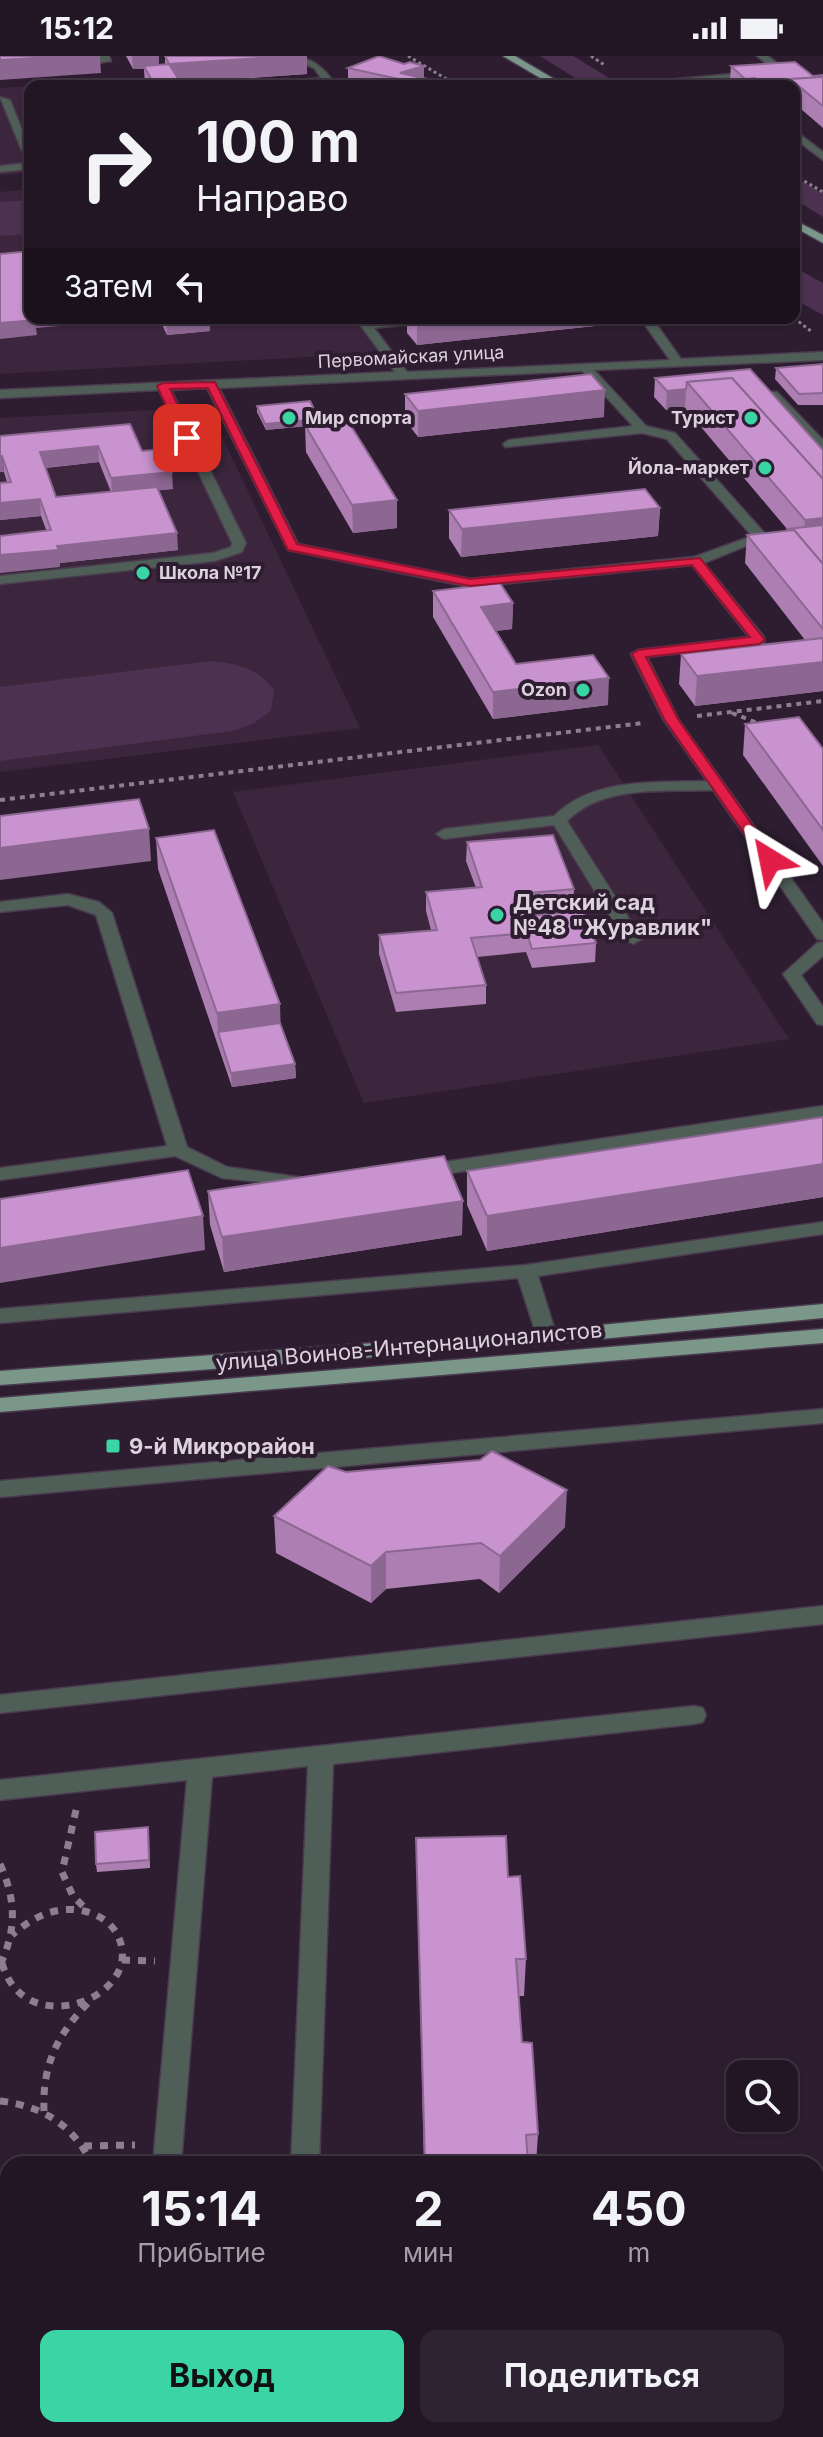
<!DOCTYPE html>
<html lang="ru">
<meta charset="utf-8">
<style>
body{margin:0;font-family:Inter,sans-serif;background:#2e2332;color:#f1f3f6;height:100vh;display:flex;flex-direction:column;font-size:30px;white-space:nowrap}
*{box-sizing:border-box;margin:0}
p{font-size:26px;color:#a29fa7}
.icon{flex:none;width:44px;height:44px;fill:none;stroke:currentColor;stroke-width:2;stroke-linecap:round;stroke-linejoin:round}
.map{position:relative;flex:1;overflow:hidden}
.drawer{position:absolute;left:0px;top:2100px;width:824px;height:282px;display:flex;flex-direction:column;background:#221625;border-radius:24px 24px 0 0;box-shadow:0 2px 6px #0004,0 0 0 2px #3f3542}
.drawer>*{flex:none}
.banner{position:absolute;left:24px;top:24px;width:776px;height:244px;border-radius:16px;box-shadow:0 2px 6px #0004,0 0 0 2px #3f3542;background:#221625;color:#f1f3f6;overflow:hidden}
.tools{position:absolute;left:726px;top:2004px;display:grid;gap:16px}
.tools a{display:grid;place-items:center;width:72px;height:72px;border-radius:16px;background:#221625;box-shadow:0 2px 6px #0004,0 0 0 2px #3f3542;font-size:40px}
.pin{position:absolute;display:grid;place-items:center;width:68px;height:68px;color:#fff;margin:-34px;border-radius:16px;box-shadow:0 4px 12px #0006}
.me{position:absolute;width:88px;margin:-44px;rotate:325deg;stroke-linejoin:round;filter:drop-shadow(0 0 6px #0008)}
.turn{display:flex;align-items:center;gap:28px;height:168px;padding:0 40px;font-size:36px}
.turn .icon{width:104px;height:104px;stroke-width:2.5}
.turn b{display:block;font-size:56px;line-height:68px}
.then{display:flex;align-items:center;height:76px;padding:0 40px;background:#0003;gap:16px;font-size:30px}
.eta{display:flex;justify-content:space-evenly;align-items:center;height:136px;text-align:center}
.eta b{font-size:48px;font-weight:700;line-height:56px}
.cta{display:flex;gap:16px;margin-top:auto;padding:16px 40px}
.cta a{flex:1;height:92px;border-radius:16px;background:#3bd4a4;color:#111;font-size:32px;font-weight:700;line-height:92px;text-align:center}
.cta a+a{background:#2e2332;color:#f1f3f6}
.status{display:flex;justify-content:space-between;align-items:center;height:56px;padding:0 40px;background:#221625;direction:ltr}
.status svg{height:22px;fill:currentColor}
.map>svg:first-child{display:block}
</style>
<div class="status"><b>15:12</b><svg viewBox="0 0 49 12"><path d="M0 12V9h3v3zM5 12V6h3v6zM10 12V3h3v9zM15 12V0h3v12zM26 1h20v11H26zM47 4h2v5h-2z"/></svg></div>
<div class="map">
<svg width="823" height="2381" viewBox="0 0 823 2381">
<rect width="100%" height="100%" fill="#2e1d31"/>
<g fill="#3b263e">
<path d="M90,26L92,30H30V117L0,119V32Z"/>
<path d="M30,133V262H353L379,297L0,318V136Z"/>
<path d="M208,351L360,672L0,716V362Z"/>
<path d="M598,689L789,983L364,1047L233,736Z"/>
</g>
<g fill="#4c3150">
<path d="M540,0H573L611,23L580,25Z"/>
<path d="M794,121L823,137V161L794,143Z"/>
<path d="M30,144V178L0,180V146Z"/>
<path d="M794,211L823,227V259L794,243Z"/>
<path d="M210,605C237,608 257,611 274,634L271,655L254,667L233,675L0,705V631Z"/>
</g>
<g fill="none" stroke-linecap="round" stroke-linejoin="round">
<g stroke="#4a3a4d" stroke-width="3">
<g id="minor">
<path d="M99,0H109L111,5L76,10L71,7L100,3Z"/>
<path d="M286,0C312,0 323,11 337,30L325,27L235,30L321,22L314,12Z"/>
<path d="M757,0H768L787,16L643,30H603L774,14Z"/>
<path d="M0,41L10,44L30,93V113L0,116V110L27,107Z"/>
<path d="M794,74L823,96V104L794,82Z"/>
<path d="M355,262H367L369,265L447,262L441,265L374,272L407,316L670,304L640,262H652L681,303L823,296V304L594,314L646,370L675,377L768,481L704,507L764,581V587L647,601L678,663L823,867V884L817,883L713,734C665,736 604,728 567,765L642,883L633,888L624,883L554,769L444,783L436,778L444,773L554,760C593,721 655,727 707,725L663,663L631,598L638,594L749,581L692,509L470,531L288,494L207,332L171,334L246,487L242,496L215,505L0,528V520L213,497L231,491L232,487L159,334L0,342V334L395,316ZM582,315L633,370L509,384L503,388L505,391L642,377L667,383L752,480L694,501L470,523L298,488L219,332Z"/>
<path d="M769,336H777L823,384V395L769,342Z"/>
<path d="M68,838L99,846L112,857L187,1091L227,1111L312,1123L315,1127L312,1131L222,1122L175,1100L0,1124V1112L167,1090L96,859L68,849L0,856V846Z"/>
<path d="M823,886V900L801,919L823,951V969L817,968L783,918L817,887Z"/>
<path d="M823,1050V1062L424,1121L414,1115L424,1109Z"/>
<path d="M823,1166V1178L538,1220L557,1281L547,1288L537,1281L518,1222L0,1267V1253L526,1209Z"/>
<path d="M823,1353V1367L0,1441V1425Z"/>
<path d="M823,1550V1568L0,1657V1639Z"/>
<path d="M694,1650L703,1652L706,1659L703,1666L694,1668L333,1708L319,2108H291L308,1710L212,1721L181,2108H153L187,1724L0,1744V1724Z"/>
</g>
</g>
<g stroke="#4a3a4d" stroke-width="3">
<g id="major">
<path d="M503,0H515L566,30H554Z"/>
<path d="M794,164L823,179V187L794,171Z"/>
<path d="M823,1248V1262L547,1288L0,1329V1315L547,1274Z"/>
<path d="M823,1273V1287L0,1356V1342Z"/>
</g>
</g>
<g stroke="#8c7e8e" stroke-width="3" stroke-dasharray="3 3" stroke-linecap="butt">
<path d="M408,0L458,30"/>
<path d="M591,0L606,10"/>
<path d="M794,119L823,136"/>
<path d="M794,262L812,276"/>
</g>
<g stroke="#8c7e8e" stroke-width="4" stroke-dasharray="5 5" stroke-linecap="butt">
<path d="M732,657L760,668"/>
<path d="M697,660L823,645"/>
<path d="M0,744L643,667"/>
</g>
<g stroke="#8c7e8e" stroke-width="7" stroke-dasharray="8 8" stroke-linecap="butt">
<path d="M76,1754L62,1816L73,1840L88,1855"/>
<path d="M0,1808C16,1844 17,1873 0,1909"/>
<path d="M122,1904L155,1905"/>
<path d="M2,1907C24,1988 147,1941 118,1880C112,1867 98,1858 84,1855C56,1849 33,1861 12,1879"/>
<path d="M0,2045C43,2050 73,2069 92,2108"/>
<path d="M44,2055C42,2008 58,1977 91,1944"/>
<path d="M84,2090L135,2089"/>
<path d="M0,2249L8,2247"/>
<path d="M0,2297L8,2300"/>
<path d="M218,2374L238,2381"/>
</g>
<use href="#minor" fill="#505e58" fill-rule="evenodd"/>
<use href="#major" fill="#7a978a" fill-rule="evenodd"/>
</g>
<g fill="#ac7eb2" fill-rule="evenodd">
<path d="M126,0H159V9L165,8V0L307,18L181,27L183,30H145L144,13H133Z"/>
<path d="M731,10L813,20L823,19V72L794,47V30H738L730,23Z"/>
<path d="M348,12L424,22L451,30H348Z"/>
<path d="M159,262H210V275L167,279Z"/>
<path d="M407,262H623V267L417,289L407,277Z"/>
<path d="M823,308V349H798L775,323L776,312Z"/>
<path d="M750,313L823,394V635L695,650L679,628L681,598L805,584L745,507L747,479L787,475V473L685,352L666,354L654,341L655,322Z"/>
<path d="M405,338L604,361L418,381L405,364Z"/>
<path d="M257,350L319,368L397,472L353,477L306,396L305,370L266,374L257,356Z"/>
<path d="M0,380L142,395L173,433L158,434L178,494L60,507V511L41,460L0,464V427L7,426L4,416ZM99,406L111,436L56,441L46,412Z"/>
<path d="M660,452L658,480L461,501L449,482V454Z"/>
<path d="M433,535L513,547L512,573L496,575L516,608L608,649L493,663L433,561Z"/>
<path d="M745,668L823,693V810L743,699Z"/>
<path d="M156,782L280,948V967L295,1008L296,1022L232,1031L158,813Z"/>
<path d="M467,786L574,833L573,852L526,856L527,860L596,887L595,906L532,912L526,896L477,901L486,929V948L396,956L379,898V879L431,874L426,855V836L476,832L466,805Z"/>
<path d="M823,1061V1141L487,1195L467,1149V1115Z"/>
<path d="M208,1135L462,1179L224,1216L210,1169Z"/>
<path d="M346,1416L565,1471L499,1537L480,1523L386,1533L371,1547L276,1497L274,1460Z"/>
<path d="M149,1779L150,1812L97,1816L96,1808Z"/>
<path d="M416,1782L508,1821L526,1903L524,1940H519L522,1986L538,2078L536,2108H424Z"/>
</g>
<g fill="#8c6791">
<path d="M68,0H100L101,17L0,24V4Z"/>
<path d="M132,0H159V12L144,10V13H133Z"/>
<path d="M288,0H307V18L170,27L169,8Z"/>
<path d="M424,10V30L400,17Z"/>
<path d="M755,22L754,30H745V23Z"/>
<path d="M30,210V225H24L23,211Z"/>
<path d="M33,262H154L36,272L37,279L0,283V267Z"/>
<path d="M181,262H210V275L167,279L166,263Z"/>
<path d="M453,262H623V267L417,289V266Z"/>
<path d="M686,333L685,352L666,354L667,335Z"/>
<path d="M605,334L604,361L418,381V355Z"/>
<path d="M319,363V369L266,374L265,368Z"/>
<path d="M98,390L99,406L42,412L40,396Z"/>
<path d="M0,400H2L4,416H0Z"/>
<path d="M172,416L173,433L112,439L111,422Z"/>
<path d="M40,443L41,460L0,464V447Z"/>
<path d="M397,444V472L353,477L352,449Z"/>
<path d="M660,452L658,480L461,501L462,473Z"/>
<path d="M823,462V489L802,492L805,464Z"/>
<path d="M177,477L178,494L60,507V511L0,517V499L57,490Z"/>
<path d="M513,547L512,573L480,577L481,551Z"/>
<path d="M823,606V635L695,650L697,620Z"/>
<path d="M609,622L608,649L493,663V636Z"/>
<path d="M149,773L151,805L0,824V792Z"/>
<path d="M280,948L281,981L218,976L217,957Z"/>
<path d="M295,1008L296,1022L232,1031L231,1017Z"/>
<path d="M823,1108V1141L487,1195V1160Z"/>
<path d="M463,1145L462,1179L224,1216L222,1181Z"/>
<path d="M203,1160L205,1194L0,1227V1192Z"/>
<path d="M567,1434L565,1471L499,1537L500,1500Z"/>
<path d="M386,1496V1533L371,1547V1510Z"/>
</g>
<g fill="#c893cf" stroke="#8c6791" stroke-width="2">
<path d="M0,0H68L0,4Z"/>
<path d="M165,0H288L169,8Z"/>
<path d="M379,0L404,8L410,6L424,10L400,17L451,28L446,30H375L398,23L348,12Z"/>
<path d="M795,6L813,20L823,19V21L790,23L789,30H765L755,22L745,23L731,10Z"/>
<path d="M169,8L183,30H155L144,10Z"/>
<path d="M823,21V50L790,23Z"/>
<path d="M30,195V210L23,211L30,227V262H35L36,264L0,267V198Z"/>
<path d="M414,262H453L417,266Z"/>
<path d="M823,308V337L799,338L776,312Z"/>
<path d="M750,313L823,394V423L732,322L687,326L686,333L667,335L655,322Z"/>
<path d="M591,318L605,334L418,355L405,338Z"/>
<path d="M732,322L823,423V462L805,464L687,326Z"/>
<path d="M310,345L319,363L265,368L257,350Z"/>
<path d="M348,365L397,444L352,449L305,369Z"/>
<path d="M130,368L142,395L162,393L172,416L111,422L98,390L40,396L56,441L157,431L177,477L57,490L59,494L0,499V480L51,474L40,443L0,447V427L11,426L2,400H0V380Z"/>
<path d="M645,433L660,452L462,473L449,454Z"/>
<path d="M823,469V508L794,474L788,475L787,473Z"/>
<path d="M794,474L823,508V573L747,479Z"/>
<path d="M500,527L513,547L481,551L516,608L593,599L609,622L493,636L433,535Z"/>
<path d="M823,582V606L697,620L681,598Z"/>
<path d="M799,661L823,693V774L745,668Z"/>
<path d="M139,743L149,773L0,792V760Z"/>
<path d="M214,774L280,948L217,957L156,782Z"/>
<path d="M553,779L574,833L519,838L527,860L583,855L596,887L532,893L527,877L471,882L486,929L396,937L379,879L437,874L426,836L482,831L467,786Z"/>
<path d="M280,967L295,1008L231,1017L218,976Z"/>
<path d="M823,1061V1108L487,1160L467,1115Z"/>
<path d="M444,1100L463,1145L222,1181L208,1135Z"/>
<path d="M188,1114L203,1160L0,1192V1143Z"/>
<path d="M492,1395L567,1434L500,1500L481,1487L386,1496L371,1510L274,1460L328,1410L346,1416L480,1404Z"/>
<path d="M148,1771L149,1804L96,1808L95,1776Z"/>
<path d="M506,1780L508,1821L520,1820L526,1903H516L522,1986L532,1987L538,2078L526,2079L528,2108H425L416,1782Z"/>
<path d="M0,2350L8,2353V2374H64L83,2381H0Z"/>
</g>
<path fill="#e11d48" stroke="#92132f" stroke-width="2" d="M215,326L297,488L470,523L700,502L765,584L759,588L646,601L678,663L777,804L775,807H765L664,663L632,598L638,594L750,581L692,509L470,530L288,494L208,332L170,333L193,382L187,385L181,382L157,330L163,327Z"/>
<g fill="#3bd4a4" stroke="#2e1d31" stroke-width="3">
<circle cx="289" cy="362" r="8"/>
<circle cx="751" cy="362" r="8"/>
<circle cx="765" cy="412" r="8"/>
<circle cx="143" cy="517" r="8"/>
<circle cx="583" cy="634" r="8"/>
<circle cx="497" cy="859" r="8"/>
<rect x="105" y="1382" width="16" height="16" rx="4"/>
</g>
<g text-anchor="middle" stroke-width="8" stroke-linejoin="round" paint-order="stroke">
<g font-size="18" fill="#ddd1de" stroke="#2e1d31">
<text transform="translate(411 301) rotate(-3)" y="6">Первомайская улица</text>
</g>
<g font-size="18" font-weight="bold" fill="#ddd1de" stroke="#2e1d31" text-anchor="end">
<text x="305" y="368" text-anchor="start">Мир спорта</text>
<text x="735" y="368">Турист</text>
<text x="749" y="418">Йола-маркет</text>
<text x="159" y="523" text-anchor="start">Школа №17</text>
<text x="567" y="640">Ozon</text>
</g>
<g font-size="22" font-weight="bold" fill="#ddd1de" stroke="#2e1d31" text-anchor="start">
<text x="513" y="854">Детский сад<tspan x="513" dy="25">№48 "Журавлик"</tspan></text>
<text x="129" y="1398">9-й Микрорайон</text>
</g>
<g font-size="22" fill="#ddd1de" stroke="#2e1d31">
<text transform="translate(409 1290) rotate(-5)" y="8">улица Воинов-Интернационалистов</text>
</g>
</g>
</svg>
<div class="tools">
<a><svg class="icon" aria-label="search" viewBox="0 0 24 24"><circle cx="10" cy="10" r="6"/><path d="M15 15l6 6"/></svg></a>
</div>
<div class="pin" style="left:187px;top:382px;background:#d93025"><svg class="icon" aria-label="arrive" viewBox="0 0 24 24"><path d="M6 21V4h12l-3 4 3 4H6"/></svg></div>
<svg class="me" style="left:770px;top:804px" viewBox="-20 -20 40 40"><path d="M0-17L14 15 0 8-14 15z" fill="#e11d48" stroke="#fff" stroke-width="4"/></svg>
<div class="banner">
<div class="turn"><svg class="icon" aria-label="right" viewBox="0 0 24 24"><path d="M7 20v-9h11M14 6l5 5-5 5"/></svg><div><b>100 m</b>Направо</div></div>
<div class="then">Затем<svg class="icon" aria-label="left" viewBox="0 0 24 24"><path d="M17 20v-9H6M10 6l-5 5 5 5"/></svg></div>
</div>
<section class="drawer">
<div class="eta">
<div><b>15:14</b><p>Прибытие</p></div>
<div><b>2</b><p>мин</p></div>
<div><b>450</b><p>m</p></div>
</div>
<div class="cta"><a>Выход</a><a>Поделиться</a></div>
</section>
</div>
